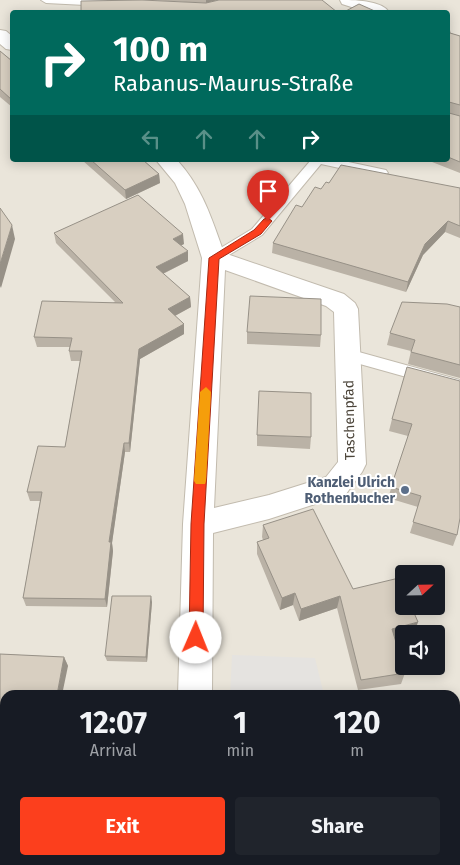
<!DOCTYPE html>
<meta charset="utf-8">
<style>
body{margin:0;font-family:"Fira Sans",sans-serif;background:#20242c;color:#f1f3f6;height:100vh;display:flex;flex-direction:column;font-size:19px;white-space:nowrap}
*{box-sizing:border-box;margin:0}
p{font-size:16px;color:#9ea1a6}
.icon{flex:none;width:28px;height:28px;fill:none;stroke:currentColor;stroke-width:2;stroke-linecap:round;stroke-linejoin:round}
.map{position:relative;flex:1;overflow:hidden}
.side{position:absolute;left:0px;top:690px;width:460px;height:175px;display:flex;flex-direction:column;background:#171b24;border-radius:15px 15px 0 0;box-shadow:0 2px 12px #0003}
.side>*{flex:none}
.top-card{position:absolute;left:10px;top:10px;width:440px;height:152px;border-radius:5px;box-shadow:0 2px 12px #0003;background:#00695c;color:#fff;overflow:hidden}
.needle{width:32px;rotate:68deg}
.fabs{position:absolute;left:395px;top:565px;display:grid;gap:10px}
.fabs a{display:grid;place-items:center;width:50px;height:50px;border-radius:5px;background:#171b24;box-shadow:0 2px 12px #0003;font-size:25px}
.pin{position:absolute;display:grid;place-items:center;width:42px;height:42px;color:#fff;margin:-51px -21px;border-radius:50% 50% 50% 0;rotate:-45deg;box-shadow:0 0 5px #0007}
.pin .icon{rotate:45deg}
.me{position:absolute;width:55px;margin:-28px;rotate:1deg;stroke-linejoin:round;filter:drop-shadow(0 0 4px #0008)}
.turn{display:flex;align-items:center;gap:18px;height:105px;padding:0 20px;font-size:22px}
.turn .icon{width:65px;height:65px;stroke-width:2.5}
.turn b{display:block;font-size:35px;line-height:42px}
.lanes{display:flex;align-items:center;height:48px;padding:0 20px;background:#0003;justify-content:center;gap:25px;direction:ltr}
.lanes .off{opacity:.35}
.eta{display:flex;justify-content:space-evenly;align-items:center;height:85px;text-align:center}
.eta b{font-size:30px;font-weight:700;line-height:35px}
.action{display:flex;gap:10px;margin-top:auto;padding:10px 20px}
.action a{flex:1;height:58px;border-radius:5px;background:#fc3f1d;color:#fff;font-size:20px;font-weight:700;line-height:58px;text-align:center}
.action a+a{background:#20242c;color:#f1f3f6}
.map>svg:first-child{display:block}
</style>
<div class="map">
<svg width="460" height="865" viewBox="0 0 460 865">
<rect width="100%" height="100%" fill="#f6f3ec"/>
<path fill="#eae5da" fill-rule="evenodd" d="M0,0H460V865H0ZM12,12H448V160H12ZM404,574H436V606H404ZM404,634H436V666H404ZM5,695H455V860H5Z"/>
<path fill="#e5e3e0" d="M232,655L315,658L324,695H230Z"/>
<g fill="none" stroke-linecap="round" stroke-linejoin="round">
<g stroke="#c2bbae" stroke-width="2">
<g id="lane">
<path d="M41,0H106L110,3L105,6L46,3Z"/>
<path d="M311,160H339L386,170L388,173L381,177L321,164L262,235L219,261H209L207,258L209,255L252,229Z"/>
<path d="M348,349L460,380V392L342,359L340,355L342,351Z"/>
</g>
</g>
<g stroke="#c2bbae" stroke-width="2">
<g id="street">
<path d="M340,0C353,0 381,0 389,12H367L342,4Z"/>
<path d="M0,30L6,31L12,36V50L6,49L0,44Z"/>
<path d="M156,160H177C203,189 211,217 224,253L344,294L355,303L358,309L366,464L362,472L346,494L269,519L213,533L212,695H178L183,524L202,258L185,204L175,183ZM225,270L326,306L334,312L338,462L326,477L269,495L214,508Z"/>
</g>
</g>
<g stroke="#d6c79b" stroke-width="2">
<g id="secondary">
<rect x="0" y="798" width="5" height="38"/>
<path d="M317,860H383L385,865H319Z"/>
</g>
</g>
<use href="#lane" fill="#fff" fill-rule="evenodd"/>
<use href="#street" fill="#fff" fill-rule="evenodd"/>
<use href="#secondary" fill="#fff3cd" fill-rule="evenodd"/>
</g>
<g fill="#bab2a6">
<path d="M146,0H218L206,3Z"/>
<path d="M448,21L450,33L460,36V173L427,160H448Z"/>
<path d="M0,51L12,61V107L0,97Z"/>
<path d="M82,160H143L159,174L160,183L126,199Z"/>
<path d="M329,183L460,188V238L445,232L423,255L406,292L272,253L273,243L302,207Z"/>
<path d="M54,233L184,244L181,245L188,261L163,274L190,297L191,307L175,316L184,324V334L140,359L130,452H125L112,543L113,551L107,607L26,606L23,598L40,501H30L27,492L65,447L80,361H71L69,351L70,347H37L34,337L115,302L56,243Z"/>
<path d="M460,307V378L408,364L411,351L387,345L390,333Z"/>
<path d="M247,332L321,335L320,347L247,344Z"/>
<path d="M460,381L457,535L453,546L410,533L418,507L388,498L408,436L389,431L392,419Z"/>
<path d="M257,435L311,437L310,449L257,446Z"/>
<path d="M263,525L414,634H404V636L395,639L405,673L401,684L358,690L337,608L299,621L293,605L280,610L257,554V542L263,540L262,537Z"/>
<path d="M152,602L147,662L107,661L105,656Z"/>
<path d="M0,654L64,657L68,666L5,695V725H0Z"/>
<path d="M460,720V748L458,747Z"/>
</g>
<g fill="#979187">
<path d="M206,0H218L206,3Z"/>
<path d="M159,174L160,183L126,199L125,190Z"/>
<path d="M448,221L445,232L423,255L406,292L408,282L425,244Z"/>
<path d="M12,225L15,239L1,288L0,286V264Z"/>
<path d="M183,234L184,244L174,249L173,239Z"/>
<path d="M188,251V261L156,277V267Z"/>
<path d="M190,297L191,307L169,319L168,309Z"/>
<path d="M184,324V334L140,359L130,452L129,443L139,349Z"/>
<path d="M124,443L125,452L112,543L113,551L107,607L105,599L109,542Z"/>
<path d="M295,593L293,605L280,610L282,598Z"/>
<path d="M151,596L152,602L147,662L146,657Z"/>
<path d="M340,596L337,608L299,621L301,609Z"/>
<path d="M418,622L414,634H404V636L388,640L392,629Z"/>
<path d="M64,657L68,666L62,695H57Z"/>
</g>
<g fill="#d8cfc1" stroke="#979187">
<path d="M142,0L206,3L219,0H322L337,12H81V1Z"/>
<path d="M359,4L377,12H344Z"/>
<path d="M448,21L450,33L460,36V105L449,102V113L460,116V162L448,157Z"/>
<path d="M0,51L12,61V100L0,89Z"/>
<path d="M91,160H143L159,174L125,190Z"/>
<path d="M341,165L460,188V226L448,221L425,244L408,282L273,243L296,205L302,207L315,187L321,189L326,182L329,183Z"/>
<path d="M138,195L183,234L173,239L188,251L156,267L190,297L168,309L184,324L139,349L129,443H124L109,542H111L105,599L23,598L42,492H27L38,446L65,447L82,351H69L72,338L34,337L42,301L123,303L54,233Z"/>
<path d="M0,208L12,225L0,264Z"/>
<path d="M250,296L321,299V335L247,332Z"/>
<path d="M402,302L447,304L460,307V365L411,352L415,340L390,333Z"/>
<path d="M407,367L460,381V518L457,535L413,522L421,496L391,487L412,424L392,419Z"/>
<path d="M259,391L311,393V437L257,435Z"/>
<path d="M313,509L353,589L399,578L404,589V606H411L418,622L392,629L405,673L361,680L340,596L301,609L295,593L282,598L257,542L269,538L263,525Z"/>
<path d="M112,596H151L146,657L105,656Z"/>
<path d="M0,654L64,657L57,695H5V717H0Z"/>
</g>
<path fill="#fc3f1d" stroke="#a42913" d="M268,218L272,221L261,234L219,259L204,524L203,638L201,642L196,644L191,642L189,638L191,524L209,258L254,230L264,219Z"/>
<path fill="#f59e0b" d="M206,387L211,392L206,481L205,484H196L194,481L200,392Z"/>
<circle fill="#5c6f8a" stroke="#fff" stroke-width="2" cx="405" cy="490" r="5"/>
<g text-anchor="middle" stroke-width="4" stroke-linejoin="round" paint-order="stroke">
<g font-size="14" fill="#4b4439" stroke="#fff">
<text transform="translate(349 420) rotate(-91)" y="5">Taschenpfad</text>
</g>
<g font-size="14" font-weight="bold" fill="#4e5e75" stroke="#fff" text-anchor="end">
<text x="395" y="487">Kanzlei Ulrich<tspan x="395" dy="16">Rothenbucher</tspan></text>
</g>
</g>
</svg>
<div class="fabs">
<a><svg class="needle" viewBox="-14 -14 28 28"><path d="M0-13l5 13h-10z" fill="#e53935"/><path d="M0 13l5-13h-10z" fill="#9ea1a6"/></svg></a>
<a><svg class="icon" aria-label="sound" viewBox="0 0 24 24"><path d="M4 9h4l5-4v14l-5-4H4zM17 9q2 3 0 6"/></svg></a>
</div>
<div class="pin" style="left:268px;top:221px;background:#d93025"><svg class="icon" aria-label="arrive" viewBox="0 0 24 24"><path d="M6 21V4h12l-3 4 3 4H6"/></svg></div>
<svg class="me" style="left:196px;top:638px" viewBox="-20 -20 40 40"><circle r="19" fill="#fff"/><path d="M0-13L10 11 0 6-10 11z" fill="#fc3f1d"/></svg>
<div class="top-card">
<div class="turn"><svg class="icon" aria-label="right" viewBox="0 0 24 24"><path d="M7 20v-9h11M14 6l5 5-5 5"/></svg><div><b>100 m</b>Rabanus-Maurus-Straße</div></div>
<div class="lanes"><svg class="icon off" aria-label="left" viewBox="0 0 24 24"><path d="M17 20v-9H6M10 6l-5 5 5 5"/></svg><svg class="icon off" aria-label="ahead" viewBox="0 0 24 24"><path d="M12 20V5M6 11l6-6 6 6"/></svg><svg class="icon off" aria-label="ahead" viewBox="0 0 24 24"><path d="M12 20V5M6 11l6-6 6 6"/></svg><svg class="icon" aria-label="right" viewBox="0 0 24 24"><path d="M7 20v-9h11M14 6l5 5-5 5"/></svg></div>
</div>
<section class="side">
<div class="eta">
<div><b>12:07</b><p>Arrival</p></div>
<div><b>1</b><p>min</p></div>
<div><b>120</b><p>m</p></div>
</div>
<div class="action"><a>Exit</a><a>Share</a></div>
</section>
</div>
